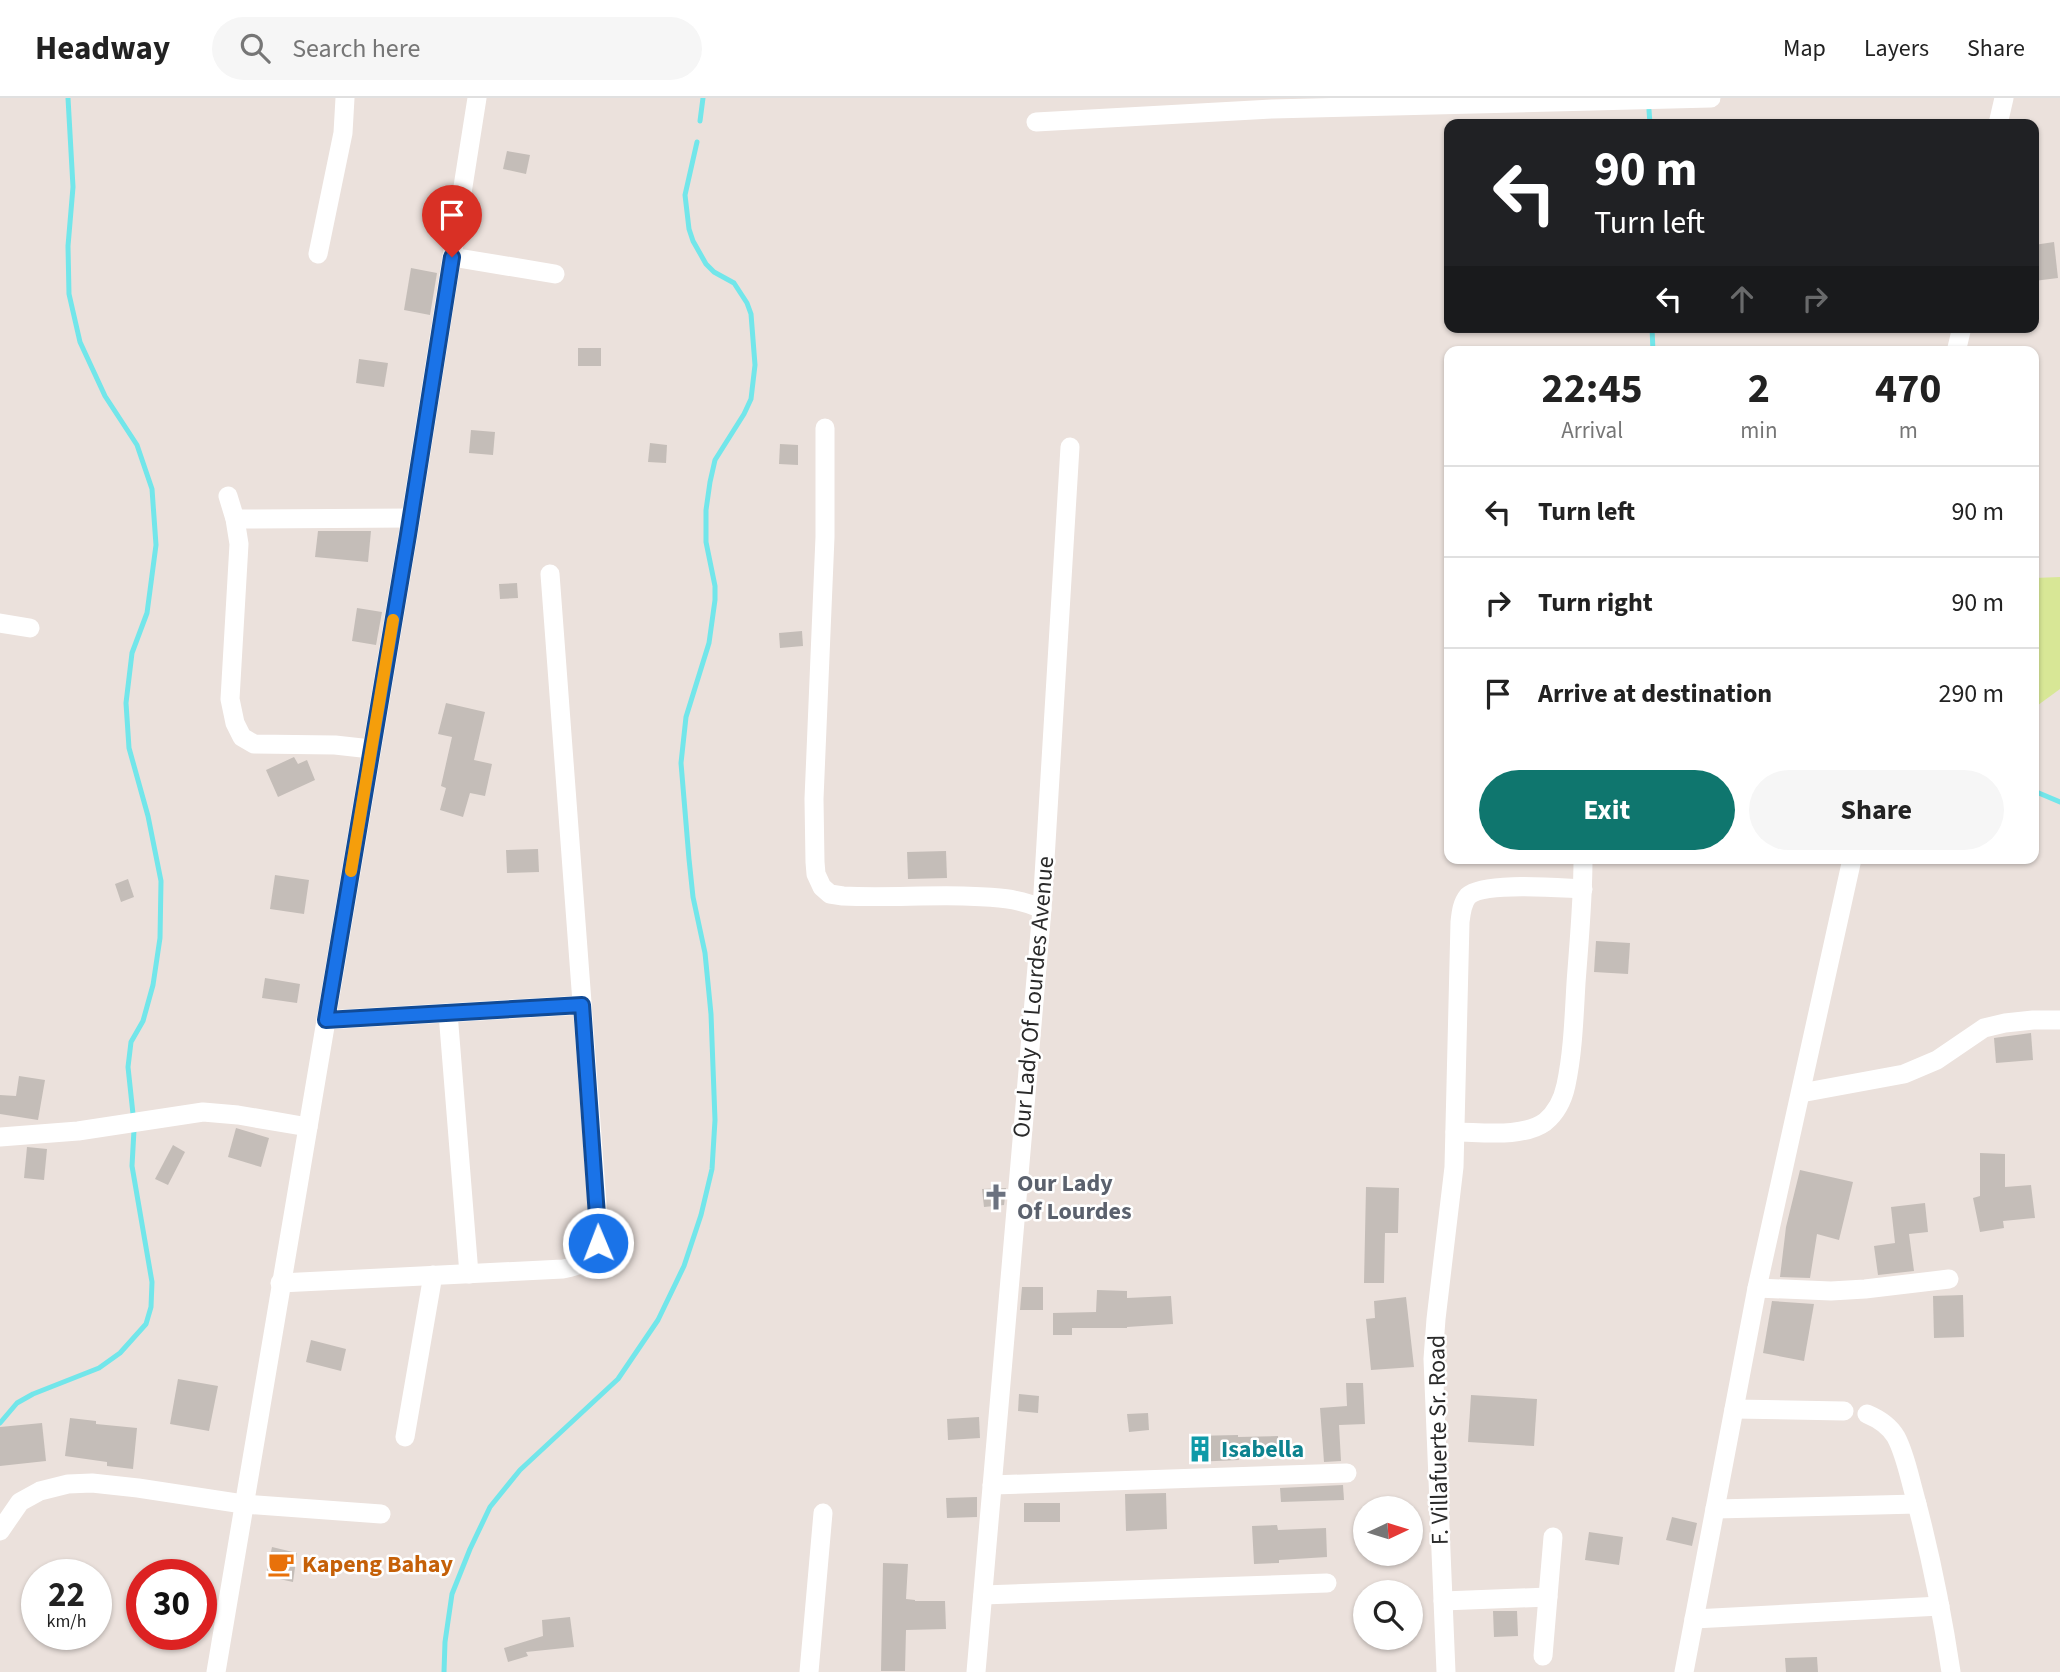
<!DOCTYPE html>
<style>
body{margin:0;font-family:"Source Sans 3",sans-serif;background:#f6f6f6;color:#222;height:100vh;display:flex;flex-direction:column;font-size:26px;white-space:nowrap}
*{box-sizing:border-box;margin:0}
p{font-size:23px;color:#767676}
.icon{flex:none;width:38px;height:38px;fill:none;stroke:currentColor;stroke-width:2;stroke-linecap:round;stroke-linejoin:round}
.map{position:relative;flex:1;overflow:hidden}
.drawer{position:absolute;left:1444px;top:248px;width:595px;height:518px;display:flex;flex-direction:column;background:#fff;border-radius:14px;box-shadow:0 2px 5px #0004}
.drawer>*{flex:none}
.banner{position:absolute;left:1444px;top:21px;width:595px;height:214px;border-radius:14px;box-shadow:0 2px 5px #0004;background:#202124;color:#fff;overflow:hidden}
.needle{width:46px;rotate:86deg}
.buttons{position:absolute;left:1353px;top:1398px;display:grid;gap:14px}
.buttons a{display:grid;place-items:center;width:70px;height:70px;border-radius:50%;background:#fff;box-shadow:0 2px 5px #0004;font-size:35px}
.speed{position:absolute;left:21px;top:1461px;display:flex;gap:14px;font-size:35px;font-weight:700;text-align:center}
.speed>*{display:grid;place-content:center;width:91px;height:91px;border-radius:50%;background:#fff;box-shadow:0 2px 5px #0004;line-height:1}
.speed small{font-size:18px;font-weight:400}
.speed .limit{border:10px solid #d22;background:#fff;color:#111}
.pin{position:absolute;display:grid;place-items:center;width:60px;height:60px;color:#fff;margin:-72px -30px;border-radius:50% 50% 50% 0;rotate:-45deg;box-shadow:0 0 7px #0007}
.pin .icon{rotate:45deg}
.me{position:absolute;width:77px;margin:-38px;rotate:359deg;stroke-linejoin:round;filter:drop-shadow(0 0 5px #0008)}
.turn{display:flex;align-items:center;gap:24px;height:147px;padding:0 35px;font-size:32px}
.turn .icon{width:91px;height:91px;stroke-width:2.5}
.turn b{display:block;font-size:49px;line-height:60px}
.lanes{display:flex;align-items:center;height:66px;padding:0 35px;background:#0003;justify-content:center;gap:35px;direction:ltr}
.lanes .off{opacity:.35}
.eta{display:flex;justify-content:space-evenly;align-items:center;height:119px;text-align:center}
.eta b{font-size:42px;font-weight:700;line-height:49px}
.cta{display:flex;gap:14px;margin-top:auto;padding:14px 35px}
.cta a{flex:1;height:80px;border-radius:42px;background:#0f766e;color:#fff;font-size:28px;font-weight:700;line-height:80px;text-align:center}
.cta a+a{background:#f6f6f6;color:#222}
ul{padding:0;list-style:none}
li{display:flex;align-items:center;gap:21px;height:91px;padding:0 35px;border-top:2px solid #e0e0e0}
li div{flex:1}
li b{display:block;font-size:26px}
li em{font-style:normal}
header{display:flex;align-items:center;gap:42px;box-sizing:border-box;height:98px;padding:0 35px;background:#fff;border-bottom:2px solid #e0e0e0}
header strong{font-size:33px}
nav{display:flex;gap:38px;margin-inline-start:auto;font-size:24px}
.search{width:490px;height:63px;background:#f6f6f6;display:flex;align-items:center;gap:18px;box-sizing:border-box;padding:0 24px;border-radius:38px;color:#767676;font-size:26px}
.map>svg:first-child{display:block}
</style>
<header>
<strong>Headway</strong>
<div class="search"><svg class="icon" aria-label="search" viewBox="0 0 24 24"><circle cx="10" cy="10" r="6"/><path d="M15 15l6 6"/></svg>Search here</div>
<nav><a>Map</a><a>Layers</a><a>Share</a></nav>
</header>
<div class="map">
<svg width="2060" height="1574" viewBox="0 0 2060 1574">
<rect width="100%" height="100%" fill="#ebe1dc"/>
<path fill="#d8e796" d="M2060,479V591L2034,610V480Z"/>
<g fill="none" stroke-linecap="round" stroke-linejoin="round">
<g stroke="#72e6ea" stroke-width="5">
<path d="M68,0L73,89L68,148L69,196L80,244L105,298L137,347L152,391L156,447L147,515L132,555L126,605L129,650L148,718L161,783L160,840L153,887L143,923L131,944L128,969L133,1016"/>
<path d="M1649,12L1650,26"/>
<path d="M700,23L703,0"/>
<path d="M1652,229L1653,254"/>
<path d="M2034,693L2060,704"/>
<path d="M0,1325L17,1305L33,1296L99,1270L120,1255L146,1226L151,1209L152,1184L132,1068L134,1032"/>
<path d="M444,1574L445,1544L452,1496L470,1451L490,1409L520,1372L618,1281L658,1222L684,1168L701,1117L712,1071L715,1022L711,916L705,855L693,799L689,761L681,665L686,619L709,545L715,502V488L706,444V412L710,384L715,362L744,316L751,301L755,267L751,216L747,205L734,185L714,174L706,166L693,143L689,131L685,97L697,44"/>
</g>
</g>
<g fill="#c4bdb8">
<path d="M507,53L530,57L526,76L503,71Z"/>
<path d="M2054,144L2058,180L2034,183V147Z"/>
<path d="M411,170L437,175L430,217L404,212Z"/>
<rect x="578" y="250" width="23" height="18"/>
<path d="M359,261L388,265L384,289L356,285Z"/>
<path d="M471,332L495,334L493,357L469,355Z"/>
<path d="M650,345L667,347L666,365L648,364Z"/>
<path d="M780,346L798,347V367L779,366Z"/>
<path d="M318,433H371L368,464L315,459Z"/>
<path d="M517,485L518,500L500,501L499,486Z"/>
<path d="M357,510L382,514L376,547L352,543Z"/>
<path d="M802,533L803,548L780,550L779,535Z"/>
<path d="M446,605L485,614L474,662L492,666L485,698L470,695L463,719L440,712L446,690L441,688L452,639L438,636Z"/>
<path d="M294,659L298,666L307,662L315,682L278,699L266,672Z"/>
<path d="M538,751L539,774L507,775L506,752Z"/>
<path d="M946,753L947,780L908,781L907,754Z"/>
<path d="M275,777L309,782L304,816L270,811Z"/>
<path d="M128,781L134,799L121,804L115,786Z"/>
<path d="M1596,843L1630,845L1628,876L1594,874Z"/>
<path d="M265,880L300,886L297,905L262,900Z"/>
<path d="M2031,935L2033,962L1996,965L1994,940Z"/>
<path d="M19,978L45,982L38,1022L0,1016V997L16,998Z"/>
<path d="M236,1030L269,1040L261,1069L228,1059Z"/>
<path d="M173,1047L185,1054L168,1087L155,1081Z"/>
<path d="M27,1049L47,1051L44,1082L24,1080Z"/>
<path d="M1980,1055L2005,1056V1089L2031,1087L2035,1120L2003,1123L2004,1130L1980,1134L1973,1100L1980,1098Z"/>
<path d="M1800,1072L1853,1084L1839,1142L1817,1136L1810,1180L1780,1179L1786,1129Z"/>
<path d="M1366,1089L1399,1090L1398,1135H1385L1384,1185H1364Z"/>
<path d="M1006,1090L1004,1107L984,1109L982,1091Z"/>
<path d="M1925,1105L1928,1134L1909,1136L1914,1173L1878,1177L1874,1148L1895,1145L1891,1109Z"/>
<path d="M1022,1189H1043V1212H1020Z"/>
<path d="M1097,1192L1127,1193V1200L1171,1198L1173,1226L1127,1229V1230H1072V1237H1053V1215L1096,1214Z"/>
<path d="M1963,1197L1964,1239L1934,1240L1933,1198Z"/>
<path d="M1406,1199L1414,1269L1371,1272L1366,1221L1375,1220L1374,1203Z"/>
<path d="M1772,1203L1814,1206L1804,1263L1763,1255Z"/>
<path d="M311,1242L346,1251L341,1273L306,1264Z"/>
<path d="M178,1281L218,1288L209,1333L170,1326Z"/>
<path d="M1346,1285H1363L1365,1326L1339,1327L1341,1363L1324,1364L1320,1310L1347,1308Z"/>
<path d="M1019,1296L1039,1298L1038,1315L1018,1313Z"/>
<path d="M1471,1297L1537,1301L1534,1348L1468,1344Z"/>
<path d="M1148,1315L1149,1332L1129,1334L1127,1316Z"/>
<path d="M979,1319L980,1340L948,1342L947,1321Z"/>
<path d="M70,1320L96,1323V1326L137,1330L133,1371L107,1368V1364L65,1358Z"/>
<path d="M42,1325L46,1363L0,1368V1329Z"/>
<path d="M1238,1337V1339L1278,1338V1342H1285L1286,1361L1266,1358H1238L1239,1362L1193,1364L1192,1338Z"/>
<path d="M1343,1387L1344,1402L1281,1404L1280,1390Z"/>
<path d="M1166,1395L1167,1431L1126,1433L1125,1396Z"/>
<path d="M977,1399V1419L947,1420L946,1400Z"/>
<rect x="1024" y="1405" width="36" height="19"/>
<path d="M1672,1419L1697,1425L1692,1448L1666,1442Z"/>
<path d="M1277,1427L1278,1432L1326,1430L1327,1459L1279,1462V1465L1254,1466L1252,1428Z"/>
<path d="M1589,1434L1623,1439L1619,1467L1585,1462Z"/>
<path d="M272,1449L297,1455L293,1484L266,1478Z"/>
<path d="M883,1465L908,1466L906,1501L915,1502V1503H945L946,1531L906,1532L905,1573H881Z"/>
<path d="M1493,1513H1517L1518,1538L1494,1539Z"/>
<path d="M570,1519L574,1549L526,1554L528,1558L508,1564L504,1550L543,1538L542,1522Z"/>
<path d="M1817,1559L1818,1574H1786L1785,1560Z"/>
</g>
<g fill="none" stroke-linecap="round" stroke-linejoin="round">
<g stroke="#fff" stroke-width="19">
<path d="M1036,24L1272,11L1711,0"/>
<path d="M1998,26L2004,0"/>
<path d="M318,156L343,35L345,0"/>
<path d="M452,159L555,176"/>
<path d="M1956,254L1962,229"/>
<path d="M825,330V439L814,701L815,764L816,776L822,789L830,796L843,798C883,800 923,797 963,798C990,799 1017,799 1042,811"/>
<path d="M228,398L235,421L239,446L230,601L235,625L242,639L254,646L335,647L371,651"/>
<path d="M235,421L410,420"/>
<path d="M0,525L30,530"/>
<path d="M448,915L469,1176"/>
<path d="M326,922L582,907"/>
<path d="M1801,995L1904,976L1937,962L1984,930L2005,925L2033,922H2060"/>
<path d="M1455,1034C1481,1034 1523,1040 1545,1024C1556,1015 1563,1001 1566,987C1573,954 1574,919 1576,885C1579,844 1583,803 1583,761"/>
<path d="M0,1039L78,1033L203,1014L238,1017L308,1029"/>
<path d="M280,1185L563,1171C589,1166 597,1158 599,1132L550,476"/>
<path d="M1757,1190L1831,1193L1865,1191L1949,1181"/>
<path d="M1734,1311L1844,1313"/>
<path d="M1867,1316C1879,1321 1889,1327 1896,1339C1905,1356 1909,1377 1914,1395C1930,1454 1942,1514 1951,1574"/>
<path d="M405,1339L433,1177"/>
<path d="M992,1387L1347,1375"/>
<path d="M1715,1411L1917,1406"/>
<path d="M0,1433L20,1404L40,1393L68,1386L92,1385L138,1390L243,1406L381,1416"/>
<path d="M983,1497L1327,1485"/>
<path d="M1443,1503L1548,1499"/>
<path d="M1694,1521L1940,1508"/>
<path d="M1543,1558L1553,1439"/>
<path d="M216,1574L408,437L477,0"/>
<path d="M809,1574L823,1415"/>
<path d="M976,1574L1042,811L1070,349"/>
<path d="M1446,1574L1433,1261L1436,1221L1454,1069L1460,824C1461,815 1462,805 1468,798C1484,783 1559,790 1583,791"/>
<path d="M1684,1574L1757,1190L1852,761"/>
</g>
</g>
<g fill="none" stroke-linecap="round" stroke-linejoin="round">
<g stroke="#114b97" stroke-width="18">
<path id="route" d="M452,159L408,437L326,922L582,907L598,1132V1145"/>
</g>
<use href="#route" stroke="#1a73e8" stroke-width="12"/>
<path stroke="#f59e0b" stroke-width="12" d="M351,773L393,522"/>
</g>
<defs>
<g id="church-bare" transform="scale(2.1)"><path d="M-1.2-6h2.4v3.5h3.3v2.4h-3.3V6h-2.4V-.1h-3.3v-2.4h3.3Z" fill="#6b7280" stroke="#fff" stroke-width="2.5" paint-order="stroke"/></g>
<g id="building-bare" transform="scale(2.1)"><path d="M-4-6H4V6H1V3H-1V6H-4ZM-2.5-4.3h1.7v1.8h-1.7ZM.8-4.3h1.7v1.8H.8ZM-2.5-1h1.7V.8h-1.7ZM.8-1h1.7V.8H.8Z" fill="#0f9aa8" stroke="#fff" stroke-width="2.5" paint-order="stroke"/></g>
<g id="cafe-bare" transform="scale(2.1)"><path d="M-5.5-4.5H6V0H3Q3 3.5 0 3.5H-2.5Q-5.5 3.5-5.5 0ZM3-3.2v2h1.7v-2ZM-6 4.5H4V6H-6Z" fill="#e8710a" stroke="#fff" stroke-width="2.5" paint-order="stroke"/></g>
</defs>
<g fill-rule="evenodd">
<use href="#church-bare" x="996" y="1099"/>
<use href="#building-bare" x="1200" y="1351"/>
<use href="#cafe-bare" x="281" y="1466"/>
</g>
<g text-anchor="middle" stroke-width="5" stroke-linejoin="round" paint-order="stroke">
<g font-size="24" fill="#2a2a2a" stroke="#fff">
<text transform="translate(1033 899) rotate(-85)" y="8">Our Lady Of Lourdes Avenue</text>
<text transform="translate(1438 1342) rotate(-91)" y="8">F. Villafuerte Sr. Road</text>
</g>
<g font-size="24" font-weight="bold" fill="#5b616d" stroke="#fff" text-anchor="start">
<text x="1017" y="1093">Our Lady<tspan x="1017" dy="28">Of Lourdes</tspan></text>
</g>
<g font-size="24" font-weight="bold" fill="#0d838f" stroke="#fff" text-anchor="start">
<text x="1221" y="1359">Isabella</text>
</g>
<g font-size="24" font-weight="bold" fill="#c56008" stroke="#fff" text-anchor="start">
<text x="302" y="1474">Kapeng Bahay</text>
</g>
</g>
</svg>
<div class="buttons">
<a><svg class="needle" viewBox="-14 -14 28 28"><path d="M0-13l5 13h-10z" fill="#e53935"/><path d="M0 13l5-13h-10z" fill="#767676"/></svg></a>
<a><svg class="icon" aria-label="search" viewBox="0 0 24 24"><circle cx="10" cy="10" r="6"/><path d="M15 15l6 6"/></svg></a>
</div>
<div class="speed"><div>22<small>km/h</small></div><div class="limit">30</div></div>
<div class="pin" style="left:452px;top:159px;background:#d93025"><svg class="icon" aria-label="arrive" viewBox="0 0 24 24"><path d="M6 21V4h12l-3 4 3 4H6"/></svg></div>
<svg class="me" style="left:598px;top:1145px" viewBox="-20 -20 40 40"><circle r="17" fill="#1a73e8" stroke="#fff" stroke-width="3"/><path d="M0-11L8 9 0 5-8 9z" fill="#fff"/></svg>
<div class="banner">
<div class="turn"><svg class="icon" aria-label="left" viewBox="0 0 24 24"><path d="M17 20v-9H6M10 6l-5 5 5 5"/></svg><div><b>90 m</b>Turn left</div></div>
<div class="lanes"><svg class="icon" aria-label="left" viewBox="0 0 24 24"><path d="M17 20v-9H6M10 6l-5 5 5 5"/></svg><svg class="icon off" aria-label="ahead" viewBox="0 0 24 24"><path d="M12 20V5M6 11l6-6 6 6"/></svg><svg class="icon off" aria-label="right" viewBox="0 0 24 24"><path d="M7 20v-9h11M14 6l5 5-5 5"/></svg></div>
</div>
<section class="drawer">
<div class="eta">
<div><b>22:45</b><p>Arrival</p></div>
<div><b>2</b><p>min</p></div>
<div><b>470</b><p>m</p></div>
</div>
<ul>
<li><svg class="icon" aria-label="left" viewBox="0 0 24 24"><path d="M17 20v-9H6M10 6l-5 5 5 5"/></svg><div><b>Turn left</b></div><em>90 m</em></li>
<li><svg class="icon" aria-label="right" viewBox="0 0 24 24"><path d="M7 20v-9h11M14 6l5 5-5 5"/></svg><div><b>Turn right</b></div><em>90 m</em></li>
<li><svg class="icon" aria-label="arrive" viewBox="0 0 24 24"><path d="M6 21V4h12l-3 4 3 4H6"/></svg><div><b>Arrive at destination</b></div><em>290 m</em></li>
</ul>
<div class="cta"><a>Exit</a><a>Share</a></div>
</section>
</div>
